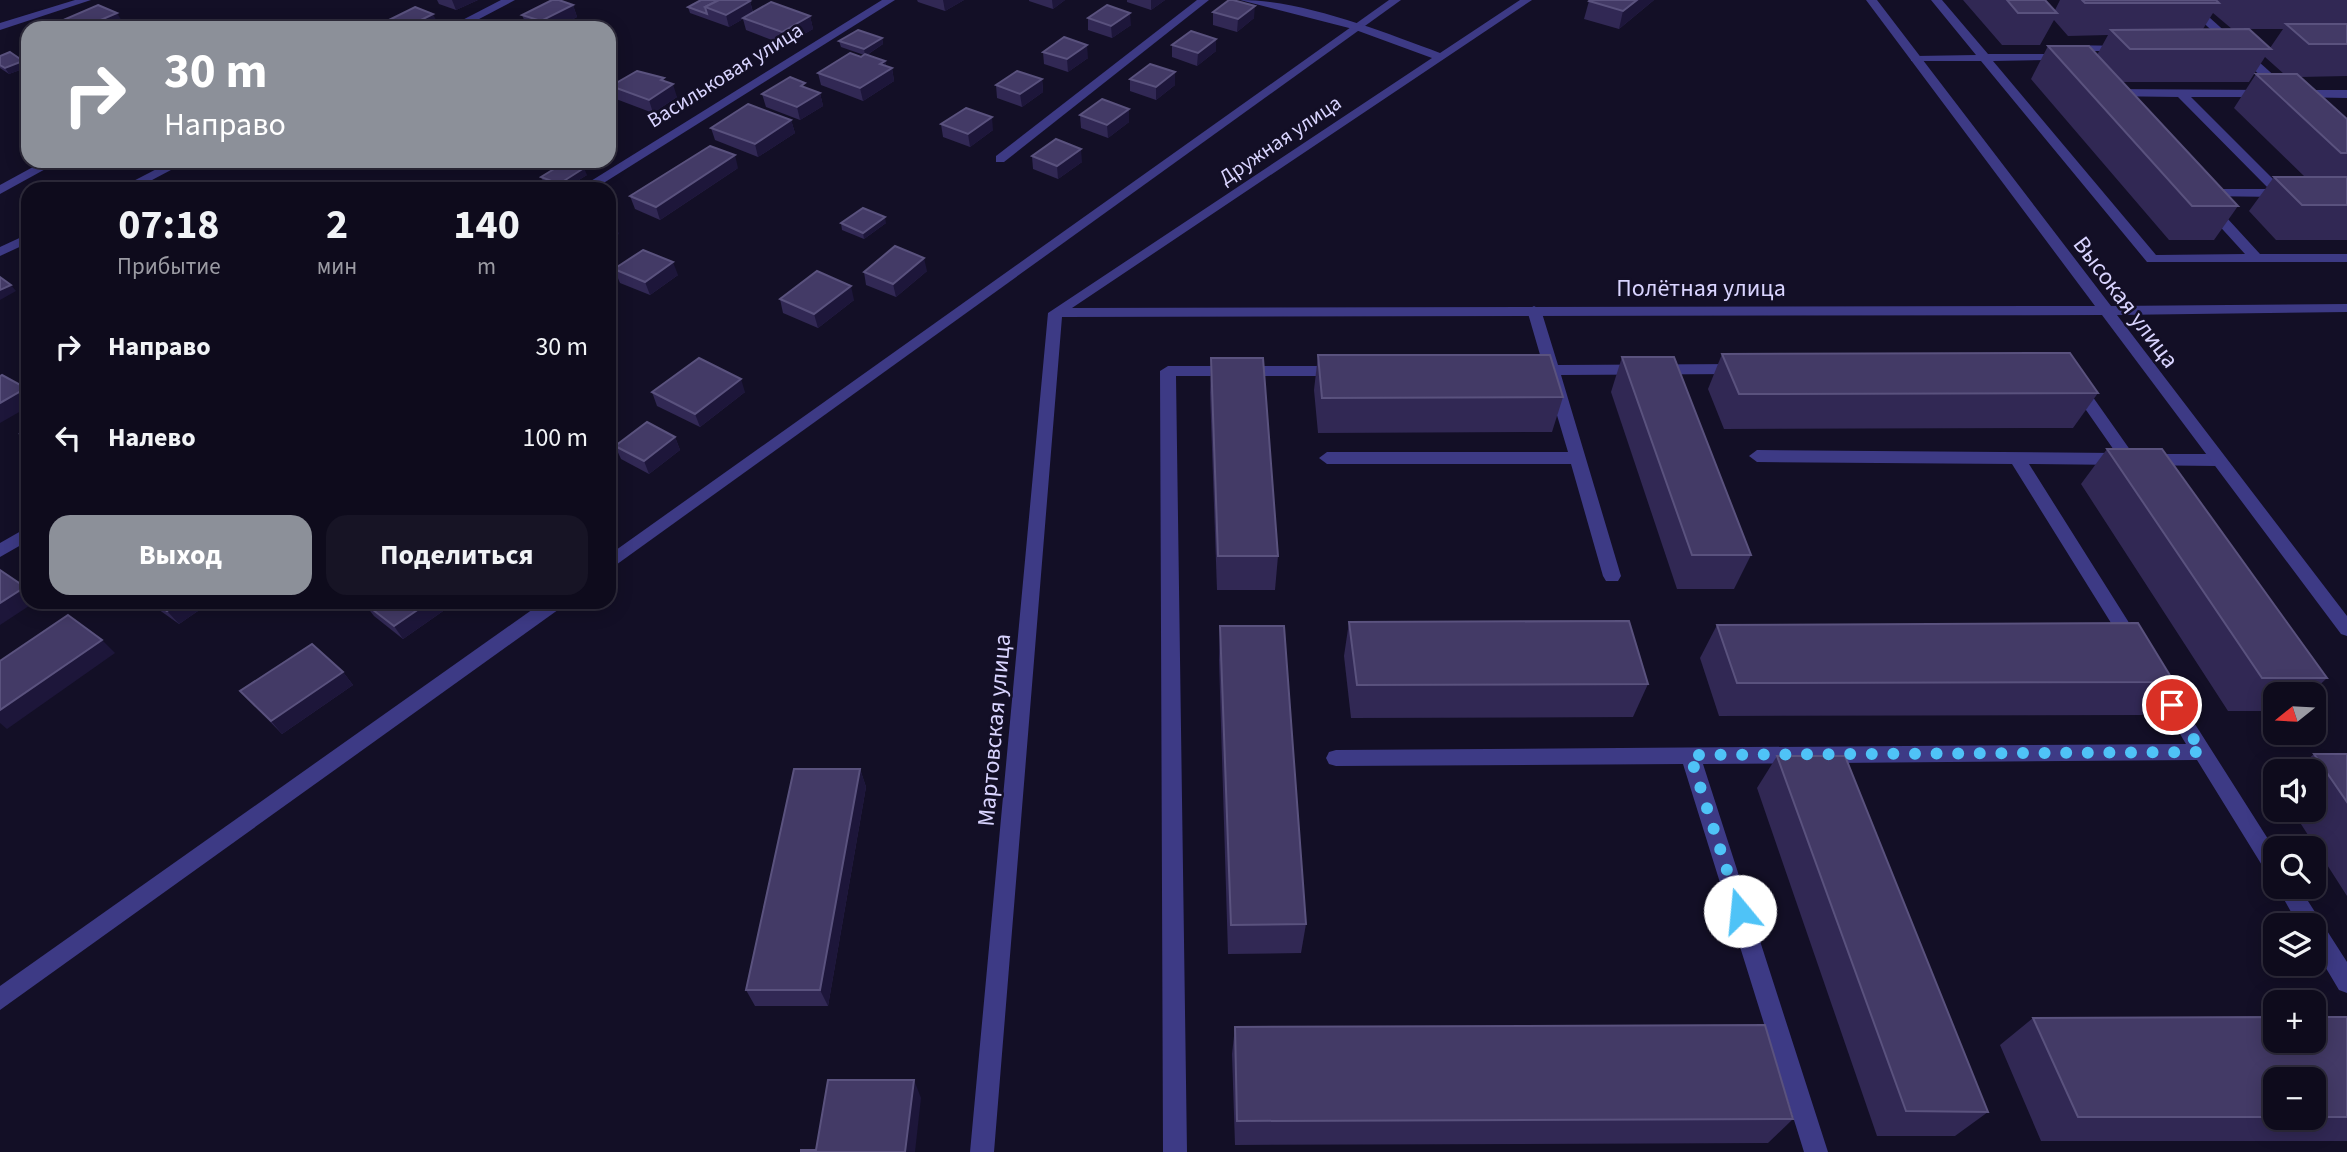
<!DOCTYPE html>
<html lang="ru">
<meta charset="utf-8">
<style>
body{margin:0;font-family:"Source Sans 3",sans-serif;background:#171425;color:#f1f3f6;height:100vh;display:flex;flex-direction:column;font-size:26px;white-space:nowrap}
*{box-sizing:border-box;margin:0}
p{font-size:23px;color:#9b9ba3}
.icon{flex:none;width:38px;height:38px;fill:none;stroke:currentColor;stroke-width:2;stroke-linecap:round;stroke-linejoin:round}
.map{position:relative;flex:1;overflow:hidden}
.details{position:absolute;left:21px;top:182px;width:595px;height:427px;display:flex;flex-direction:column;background:#0e0b1c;border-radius:21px;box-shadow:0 4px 18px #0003,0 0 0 2px #2e2b3b}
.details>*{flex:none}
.hud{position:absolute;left:21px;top:21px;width:595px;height:147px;border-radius:21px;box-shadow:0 4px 18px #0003,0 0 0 2px #2e2b3b;background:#8c9099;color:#fff;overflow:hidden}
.needle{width:46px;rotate:252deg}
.controls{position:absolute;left:2263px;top:682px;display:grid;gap:14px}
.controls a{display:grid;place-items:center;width:63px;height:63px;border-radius:14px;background:#0e0b1c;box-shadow:0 4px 18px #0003,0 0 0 2px #2e2b3b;font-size:35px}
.pin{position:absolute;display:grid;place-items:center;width:60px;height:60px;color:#fff;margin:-30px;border:4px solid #fff;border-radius:50%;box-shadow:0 2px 7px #0007}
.me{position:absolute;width:77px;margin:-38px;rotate:343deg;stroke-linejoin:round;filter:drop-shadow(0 0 5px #0008)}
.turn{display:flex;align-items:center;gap:24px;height:147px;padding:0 28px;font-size:32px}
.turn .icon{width:91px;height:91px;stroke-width:2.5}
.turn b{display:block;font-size:49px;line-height:60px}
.eta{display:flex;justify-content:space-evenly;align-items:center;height:119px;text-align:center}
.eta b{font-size:42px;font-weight:700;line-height:49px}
.primary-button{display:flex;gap:14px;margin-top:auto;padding:14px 28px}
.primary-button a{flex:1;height:80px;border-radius:21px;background:#8c9099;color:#fff;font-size:28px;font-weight:700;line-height:80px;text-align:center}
.primary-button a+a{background:#171425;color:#f1f3f6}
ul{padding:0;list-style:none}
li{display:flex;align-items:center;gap:21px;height:91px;padding:0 28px}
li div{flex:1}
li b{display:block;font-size:26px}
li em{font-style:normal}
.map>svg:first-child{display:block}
</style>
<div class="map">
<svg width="2347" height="1152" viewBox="0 0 2347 1152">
<rect width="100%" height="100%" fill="#130f26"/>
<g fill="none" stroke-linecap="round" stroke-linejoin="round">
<g fill="#3d3a85" fill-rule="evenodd">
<path d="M1197,0H1209L1004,162H996V156Z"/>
<path d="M1389,0H1401L609,570V555Z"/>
<path d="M1931,0H1942L1988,54H2046L2067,45L2127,46L2129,48L2123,51H2069L2048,60L1993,61L2156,255L2245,254L2204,209L2211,205L2216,206L2260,254H2347V262H2147L1981,61H1911V57L1915,56L1976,55Z"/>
<path d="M2179,0H2190L2288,88V94H2280Z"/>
<path d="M2109,89L2271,90V96L2267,97H2191L2287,193L2280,197L2200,196L2198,193L2205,189H2269L2178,97L2105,96V90Z"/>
<path d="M2295,90H2347V98L2291,97V91Z"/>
<path d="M44,161H60L0,194V185Z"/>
<path d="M1534,306L1541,310L1558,365L1738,364L1746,369L1738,374L1561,375L1621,576L1618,581H1606L1603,576L1571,464H1327L1319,458L1327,452H1568L1545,375H1532L1524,370L1527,367L1543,365L1527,310Z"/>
<path d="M1168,366H1339L1347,371L1339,376H1176L1187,1152H1163L1160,371Z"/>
<path d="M2078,382L2083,383L2133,454H2217L2225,460L2217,466L2029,464L2138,637L2141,642L2138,647L2132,649L2126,647L2012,464L1757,462L1749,456L1757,450L2116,453L2070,387Z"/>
<path d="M543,602H565L562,607L0,1010V986Z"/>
<path d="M2153,667L2160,669L2275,850V877L2268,875L2197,760L1703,764L1828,1152H1804L1683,764L1336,766L1329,764L1326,758L1329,752L1336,750L2186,744L2144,674L2146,669Z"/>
<path d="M2277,887H2299L2347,962V993L2339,990L2314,948V926H2299Z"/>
</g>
<g fill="#3d3a85" fill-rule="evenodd">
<path d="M75,0H91L0,30V23Z"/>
<path d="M501,0H515L462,28H447Z"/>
<path d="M882,0H895L594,189H578Z"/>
<path d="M1240,0C1302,0 1381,31 1440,53L1520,0H1532L1072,308L2095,306L1866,0H1877L2111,306L2347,304V312L2117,315L2347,616V636L2341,634L2102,315L1062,317L994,1152H970L1048,313L1432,58L1353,29Z"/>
<path d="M172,161H188L135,189H118Z"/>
<path d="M28,234V243L0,256V247Z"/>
<path d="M28,527V541L0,557V543Z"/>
</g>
</g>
<g fill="#312854" fill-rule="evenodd">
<path d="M437,0H478L456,10L439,4Z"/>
<path d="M917,0H964L945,11L918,2Z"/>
<path d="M1029,0H1065L1053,9L1029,1Z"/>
<path d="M1127,0H1165L1151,10L1127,2Z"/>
<path d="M1654,0L1619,29L1584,19L1589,1Z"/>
<path d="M1963,0H2045L2055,10L2060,0H2347V76L2300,77L2347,119V240H2276L2249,211L2274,177H2305L2234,108L2256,74H2284L2265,57L2249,82H2122L2238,206L2214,240H2169L2031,79L2048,46L2097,55L2108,35L2068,36L2054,20L2040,45H2002ZM2213,13L2232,29H2283L2270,48L2203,29Z"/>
<path d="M750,1L753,12L810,16L813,29L785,45L746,30L743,19L729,27L690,13L688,7Z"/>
<path d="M573,5L577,17L556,28L527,27L522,15Z"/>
<path d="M1213,12L1254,18L1237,32L1213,25Z"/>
<path d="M1088,18L1131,25L1112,38L1088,30Z"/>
<path d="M389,20H436L420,28H396L392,27Z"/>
<path d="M882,38L883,44L867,55L885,61L886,66L892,68L894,81L863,101L821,85L818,73L864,55L841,47L839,41Z"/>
<path d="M1172,45L1216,51L1197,66L1172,57Z"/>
<path d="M1043,52L1088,58L1068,72L1044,64Z"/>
<path d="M0,56L28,67L9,74L0,68Z"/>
<path d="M1042,79L1043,92L1022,107L997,98L996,85Z"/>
<path d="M1130,79L1175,85L1156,100L1130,91Z"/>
<path d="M664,81L677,97L653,113L616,99L611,86Z"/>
<path d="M820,93L823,106L800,120L766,107L762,94Z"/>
<path d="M1129,109V122L1108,138L1081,128L1080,115Z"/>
<path d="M791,120L795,133L758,157L715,140L711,128Z"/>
<path d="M941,124L993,130L970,147L943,137Z"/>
<path d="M1032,156L1082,162L1058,179L1033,169Z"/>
<path d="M738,168L660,220L635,209L630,196Z"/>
<path d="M587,175L564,189H558L544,183L541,177Z"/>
<path d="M841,223H886L864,239L842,230Z"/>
<path d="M614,269L678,275L650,295L620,283Z"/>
<path d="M927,271L896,297L866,285L864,272Z"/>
<path d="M780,299L854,300L818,328L783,313Z"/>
<path d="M1722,354L2098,393L2073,428L1724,429L1708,389Z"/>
<path d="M1318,355L1563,397L1552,432L1318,433L1314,390Z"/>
<path d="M1622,357L1751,555L1734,589H1677L1611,392Z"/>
<path d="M1211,358L1278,556L1275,590H1217L1210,393Z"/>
<path d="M652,392H745L700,427L657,406Z"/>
<path d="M675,437L680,450L649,474L621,459L615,446Z"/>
<path d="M2107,449L2327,678L2309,695H2275V711H2228L2081,484Z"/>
<path d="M148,602H211L179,624Z"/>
<path d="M366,602H456L403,639L374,616L364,603Z"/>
<path d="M1349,622L1648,684L1633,717L1351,718L1344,656Z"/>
<path d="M1717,625L2174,682L2142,715L1719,716L1700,658Z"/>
<path d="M1220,626L1306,924L1301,953L1228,954L1219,660Z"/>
<path d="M343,672L353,685L282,734L240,691Z"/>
<path d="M2314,754H2347V896L2292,810H2314V772H2293Z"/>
<path d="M1777,756L1988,1112L1955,1136H1877L1757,788Z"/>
<path d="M860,769L866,787L828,1006H755L746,990Z"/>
<path d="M2347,1017V1141H2041L2000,1045L2033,1018ZM2275,1080H2314V1118H2275Z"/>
<path d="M1235,1027L1793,1119L1768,1143L1235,1145L1232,1054Z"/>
</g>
<g fill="#1d163a">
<path d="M452,0H478L456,10Z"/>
<path d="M943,0H964L945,11Z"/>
<path d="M1052,0H1065L1053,9Z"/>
<path d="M1151,0H1165L1151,10Z"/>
<path d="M1637,0H1654L1619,29L1623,11Z"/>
<path d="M750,1L753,13L743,18V19L729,27L726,15Z"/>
<path d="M573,5L577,17L556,28H543L541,21Z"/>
<path d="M1255,6L1254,18L1237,32L1238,19Z"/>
<path d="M117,13L125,26L119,28H82Z"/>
<path d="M1130,13L1131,25L1112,38L1111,26Z"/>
<path d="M433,14L436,20L420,28H407V27Z"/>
<path d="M810,16L813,29L785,45L782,32Z"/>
<path d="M882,38L883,44L865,56L864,49Z"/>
<path d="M1216,39V51L1197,66L1198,53Z"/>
<path d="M1087,45L1088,58L1068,72L1067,59Z"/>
<path d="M23,61L28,67L9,74L5,68Z"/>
<path d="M885,61L887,72L892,68L894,81L863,101L860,88L880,64Z"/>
<path d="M1175,72V85L1156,100V87Z"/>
<path d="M664,78L667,88L673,84L677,97L653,113L649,100L661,80Z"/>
<path d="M1042,79L1043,92L1022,107L1020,94Z"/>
<path d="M820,93L823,106L800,120L797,107Z"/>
<path d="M1129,109V122L1108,138L1107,125Z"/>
<path d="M992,117L993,130L970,147L968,134Z"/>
<path d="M791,120L795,133L758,157L755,144Z"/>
<path d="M1081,149L1082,162L1058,179L1057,166Z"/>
<path d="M735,155L738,168L660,220L656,207Z"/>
<path d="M584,168L587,175L564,189H561L559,184Z"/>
<path d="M885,217L886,223L864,239L863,233Z"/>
<path d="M614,221L619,234L609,240V224Z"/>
<path d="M924,258L927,271L896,297L893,284Z"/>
<path d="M673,262L678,275L650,295L645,282Z"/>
<path d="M11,285L16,291L0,300V290Z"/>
<path d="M851,286L854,300L818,328L814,314Z"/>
<path d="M741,379L745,392L700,427L695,414Z"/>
<path d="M26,388L28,391V407L0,423V403Z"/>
<path d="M675,437L680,450L649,474L644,461Z"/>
<path d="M25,587L28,590V602H35L0,625V603Z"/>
<path d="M180,602H211L179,624L167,611Z"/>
<path d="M429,602H456L403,639L394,626Z"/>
<path d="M102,640L115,653L7,729L0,723V710Z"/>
<path d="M343,672L353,685L282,734L271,721Z"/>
<path d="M860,769L866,787L828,1006L820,990Z"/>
<path d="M914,1080L921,1098L915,1152H905Z"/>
</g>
<g fill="#433a66" stroke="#5a527e" stroke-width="2">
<path d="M552,0H559L573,5L541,21L522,15Z"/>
<path d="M701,0H719L705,7L707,14L688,7Z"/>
<path d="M719,0H747L750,1L726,15L705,7Z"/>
<path d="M1229,0H1233L1255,6L1238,19L1213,12Z"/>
<path d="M1590,0H1637L1623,11L1589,1Z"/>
<path d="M2007,0H2045L2057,13H2018Z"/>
<path d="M2082,0H2216L2219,3H2085Z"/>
<path d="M771,2L810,16L782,32L743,18Z"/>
<path d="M98,5L117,13L82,28H63L54,24Z"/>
<path d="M1107,5L1130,13L1111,26L1088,18Z"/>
<path d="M415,7L433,14L407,27L389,20Z"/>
<path d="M2286,24H2347V44H2309Z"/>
<path d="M340,25L348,28H333Z"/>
<path d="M2249,29L2271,49H2130L2111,30Z"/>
<path d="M858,30L882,38L864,49L839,41Z"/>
<path d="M1191,31L1216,39L1198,53L1172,45Z"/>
<path d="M1064,37L1087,45L1067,59L1043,52Z"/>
<path d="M2048,46H2089L2238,206H2192Z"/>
<path d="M10,52L23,61L5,68L0,65V56Z"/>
<path d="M850,53L861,57L865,54L885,61L880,64L892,68L860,88L818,73Z"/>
<path d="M1150,64L1175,72L1156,87L1130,79Z"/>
<path d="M637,71L664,78L661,80L673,84L649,100L611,86Z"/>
<path d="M1017,71L1042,79L1020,94L996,85Z"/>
<path d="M2256,74H2297L2347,119V153H2341Z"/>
<path d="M790,77L805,83L801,86L820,93L797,107L762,94Z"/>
<path d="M1102,99L1129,109L1107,125L1080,115Z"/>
<path d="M748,104L791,120L755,144L711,128Z"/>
<path d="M966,108L992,117L968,134L941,124Z"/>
<path d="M1056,139L1081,149L1057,166L1032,156Z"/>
<path d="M710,146L735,155L656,207L630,196Z"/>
<path d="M567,161L584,168L559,184L541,177Z"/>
<path d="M2274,177H2347V205H2302Z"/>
<path d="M863,208L885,217L863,233L841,223Z"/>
<path d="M895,246L924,258L893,284L864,272Z"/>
<path d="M643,250L673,262L645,282L614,269Z"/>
<path d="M817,271L851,286L814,314L780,299Z"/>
<path d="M0,277L11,285L0,290Z"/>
<path d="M2070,353L2098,393L1739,394L1722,354Z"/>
<path d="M1318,355H1550L1563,397L1322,398Z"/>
<path d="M1622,357H1674L1751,555H1692Z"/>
<path d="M699,358L741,379L695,414L652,392Z"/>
<path d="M1211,358H1263L1278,556H1218Z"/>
<path d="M2,375L26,388L0,403V376Z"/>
<path d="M647,422L675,437L644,461L615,446Z"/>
<path d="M28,430V440L20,434Z"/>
<path d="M2107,449H2162L2327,678H2262Z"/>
<path d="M0,570L25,587L0,603Z"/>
<path d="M153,602H180L167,611Z"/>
<path d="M366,602H429L394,626L364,603Z"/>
<path d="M68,615L102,640L0,710V661Z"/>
<path d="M1629,621L1648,684L1357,685L1349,622Z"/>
<path d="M2138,623L2174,682L1737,683L1717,625Z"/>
<path d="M1220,626H1284L1306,924L1231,925Z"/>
<path d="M312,644L343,672L271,721L240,691Z"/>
<path d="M2314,754H2347V802Z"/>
<path d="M1777,756H1845L1988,1112L1906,1111Z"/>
<path d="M794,769H860L820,990H746Z"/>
<path d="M2275,1017V1041H2314V1017H2347V1117H2314V1080H2275V1117H2078L2033,1018Z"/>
<path d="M1765,1025L1793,1119L1237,1121L1235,1027Z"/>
<path d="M828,1080H914L905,1152H801V1150H816Z"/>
</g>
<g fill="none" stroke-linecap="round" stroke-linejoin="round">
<path stroke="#4fc3f7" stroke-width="12" stroke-dasharray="0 21.6" d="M1740,911L1690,755L2202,752L2172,705"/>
</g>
<g text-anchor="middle" stroke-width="5" stroke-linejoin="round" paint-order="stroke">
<g font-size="21" fill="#d9d4ff" stroke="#130f26">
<text transform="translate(725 75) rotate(-32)" y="7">Васильковая улица</text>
<text transform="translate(1280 140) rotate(-34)" y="7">Дружная улица</text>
</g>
<g font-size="24" fill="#d9d4ff" stroke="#130f26">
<text x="1701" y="296">Полётная улица</text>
<text transform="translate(2126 302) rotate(53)" y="8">Высокая улица</text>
<text transform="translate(994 730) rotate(-85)" y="8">Мартовская улица</text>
</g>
</g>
</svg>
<div class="controls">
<a><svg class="needle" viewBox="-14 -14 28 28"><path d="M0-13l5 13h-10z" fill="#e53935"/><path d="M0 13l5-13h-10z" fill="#9b9ba3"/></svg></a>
<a><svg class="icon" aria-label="sound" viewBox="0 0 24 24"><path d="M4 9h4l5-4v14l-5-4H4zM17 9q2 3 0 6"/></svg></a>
<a><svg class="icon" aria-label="search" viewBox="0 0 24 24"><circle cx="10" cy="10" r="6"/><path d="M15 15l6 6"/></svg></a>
<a><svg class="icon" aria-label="layers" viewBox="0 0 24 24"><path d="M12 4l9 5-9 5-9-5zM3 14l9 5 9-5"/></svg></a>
<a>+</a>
<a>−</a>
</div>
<div class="pin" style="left:2172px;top:705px;background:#d93025"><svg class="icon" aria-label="arrive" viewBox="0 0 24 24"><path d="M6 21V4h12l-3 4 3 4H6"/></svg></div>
<svg class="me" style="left:1740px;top:911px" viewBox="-20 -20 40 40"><circle r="19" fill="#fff"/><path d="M0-13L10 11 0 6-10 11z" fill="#4fc3f7"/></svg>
<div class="hud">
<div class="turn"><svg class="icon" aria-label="right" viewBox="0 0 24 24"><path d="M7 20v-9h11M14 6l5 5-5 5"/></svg><div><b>30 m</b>Направо</div></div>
</div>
<section class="details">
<div class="eta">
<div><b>07:18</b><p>Прибытие</p></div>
<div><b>2</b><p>мин</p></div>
<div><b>140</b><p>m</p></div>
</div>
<ul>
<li><svg class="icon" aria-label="right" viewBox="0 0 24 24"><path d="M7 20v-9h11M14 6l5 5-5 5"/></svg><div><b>Направо</b></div><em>30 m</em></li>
<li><svg class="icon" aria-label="left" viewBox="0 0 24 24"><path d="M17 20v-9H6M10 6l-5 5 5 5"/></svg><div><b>Налево</b></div><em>100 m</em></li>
</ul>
<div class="primary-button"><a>Выход</a><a>Поделиться</a></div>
</section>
</div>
